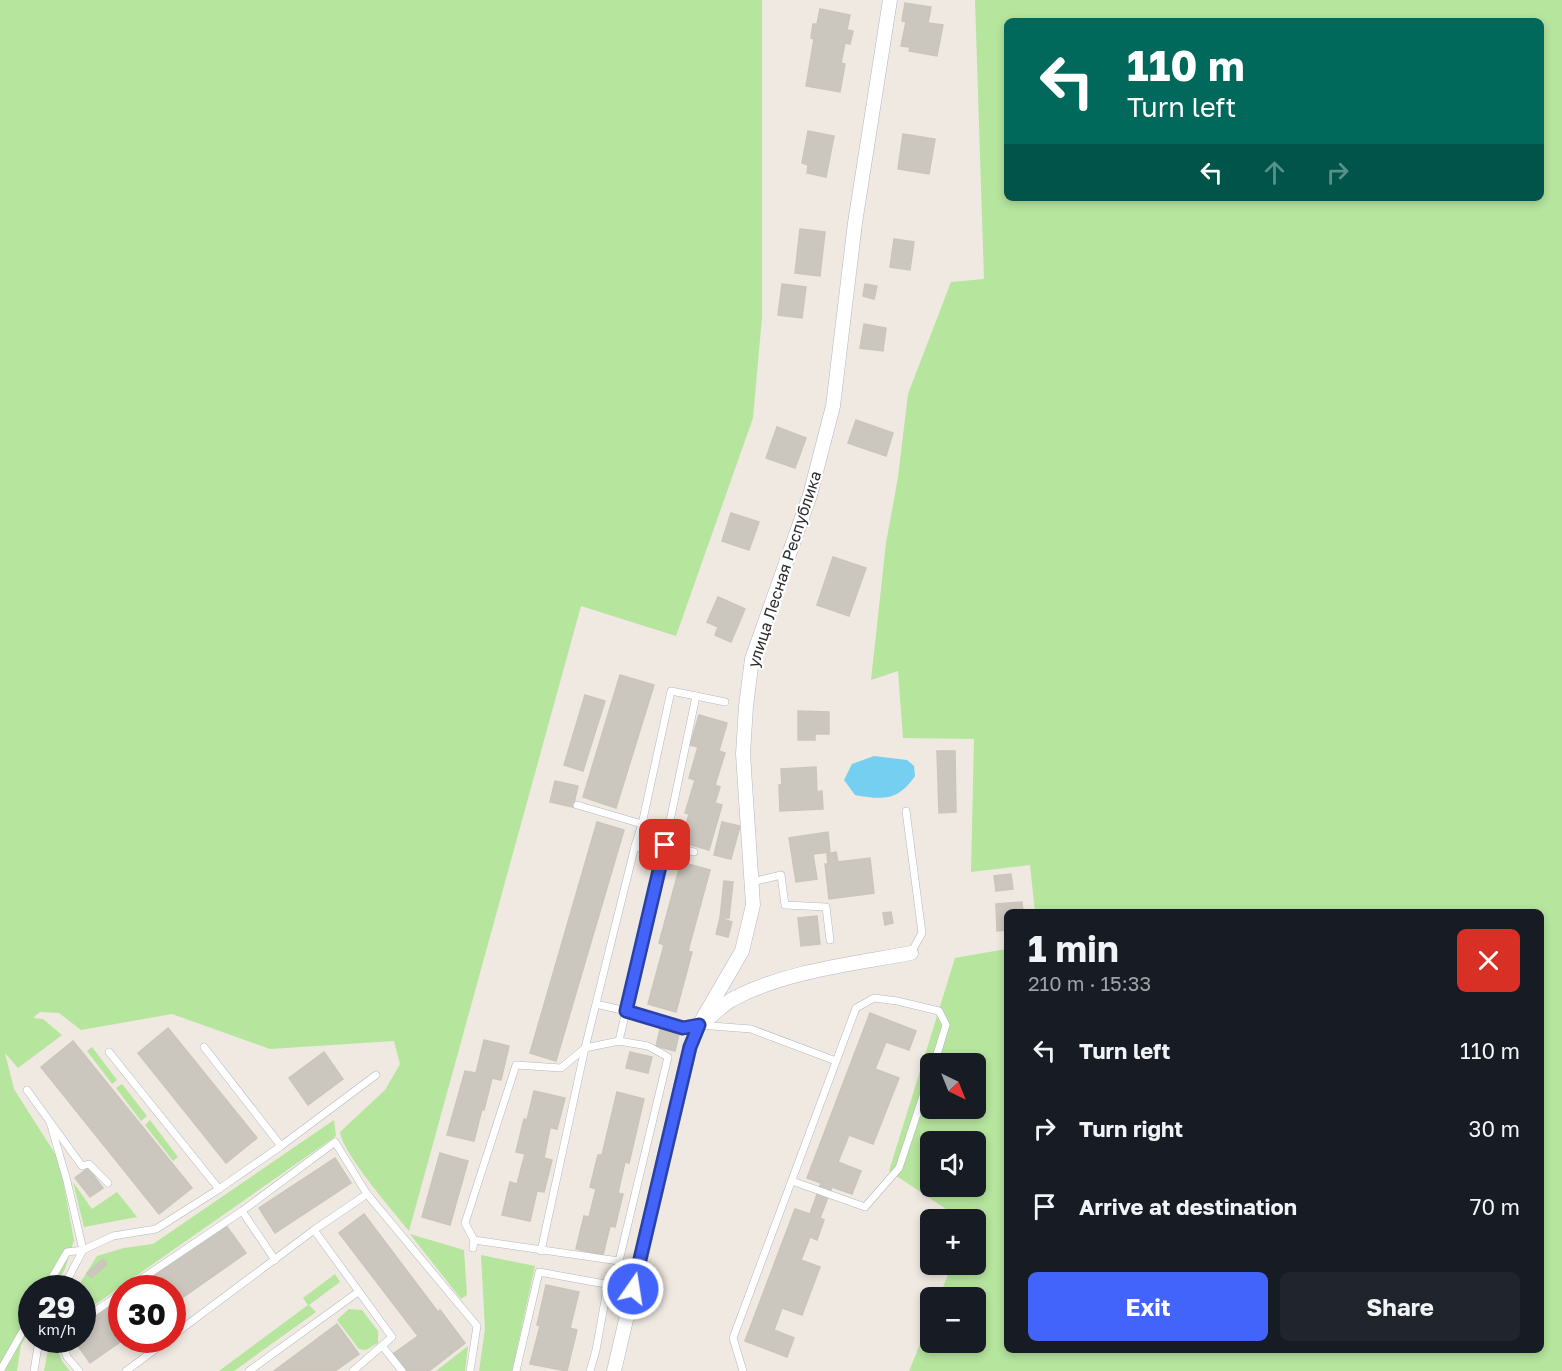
<!DOCTYPE html>
<meta charset="utf-8">
<style>
body{margin:0;font-family:"Golos Text",sans-serif;background:#20242c;color:#f1f3f6;height:100vh;display:flex;flex-direction:column;font-size:22px;white-space:nowrap}
*{box-sizing:border-box;margin:0}
p{font-size:20px;color:#9ea1a6}
.icon{flex:none;width:33px;height:33px;fill:none;stroke:currentColor;stroke-width:2;stroke-linecap:round;stroke-linejoin:round}
.map{position:relative;flex:1;overflow:hidden}
.panel{position:absolute;left:1004px;top:909px;width:540px;height:444px;display:flex;flex-direction:column;background:#171b24;border-radius:9px;box-shadow:0 3px 9px #0003}
.panel>*{flex:none}
.banner{position:absolute;left:1004px;top:18px;width:540px;height:183px;border-radius:9px;box-shadow:0 3px 9px #0003;background:#00695c;color:#fff;overflow:hidden}
.needle{width:39px;rotate:137deg}
.controls{position:absolute;left:920px;top:1053px;display:grid;gap:12px}
.controls a{display:grid;place-items:center;width:66px;height:66px;border-radius:9px;background:#171b24;box-shadow:0 3px 9px #0003;font-size:30px}
.speed{position:absolute;left:18px;top:1275px;display:flex;gap:12px;font-size:30px;font-weight:700;text-align:center}
.speed>*{display:grid;place-content:center;width:78px;height:78px;border-radius:50%;background:#171b24;box-shadow:0 3px 9px #0003;line-height:1}
.speed small{font-size:15px;font-weight:400}
.speed .limit{border:9px solid #d22;background:#fff;color:#111}
.pin{position:absolute;display:grid;place-items:center;width:51px;height:51px;color:#fff;margin:-26px;border-radius:12px;box-shadow:0 3px 9px #0006}
.me{position:absolute;width:66px;margin:-33px;rotate:13deg;stroke-linejoin:round;filter:drop-shadow(0 0 4px #0008)}
.turn{display:flex;align-items:center;gap:21px;height:126px;padding:0 24px;font-size:27px}
.turn .icon{width:78px;height:78px;stroke-width:2.5}
.turn b{display:block;font-size:42px;line-height:51px}
.lanes{display:flex;align-items:center;height:57px;padding:0 24px;background:#0003;justify-content:center;gap:30px;direction:ltr}
.lanes .off{opacity:.35}
.round{display:grid;place-items:center;flex:none;width:63px;height:63px;border-radius:9px;background:#20242c}
.head{display:flex;align-items:center;justify-content:space-between;height:102px;padding:0 24px}
h1{font-size:36px;font-weight:700;line-height:45px}
.button{display:flex;gap:12px;margin-top:auto;padding:12px 24px}
.button a{flex:1;height:69px;border-radius:9px;background:#4264fb;color:#fff;font-size:24px;font-weight:700;line-height:69px;text-align:center}
.button a+a{background:#20242c;color:#f1f3f6}
ul{padding:0;list-style:none}
li{display:flex;align-items:center;gap:18px;height:78px;padding:0 24px}
li div{flex:1}
li b{display:block;font-size:22px}
li em{font-style:normal}
.map>svg:first-child{display:block}
</style>
<div class="map">
<svg width="1562" height="1371" viewBox="0 0 1562 1371">
<rect width="100%" height="100%" fill="#efe9e1"/>
<g fill="#b6e59e" fill-rule="evenodd">
<path d="M0,0H762V317L753,418L676,636L581,606L409,1231C393,1211 343,1154 340,1132L385,1090L400,1064L394,1041L270,1049L172,1014L81,1030L59,1013L40,1012L33,1018L43,1019L62,1035L18,1068L5,1053L14,1089L59,1160L74,1240L65,1269L54,1288H32L31,1328L21,1345L17,1371H0Z"/>
<path d="M975,0H1562V1371H909L930,1320V1342H975V1298L939,1297L952,1265L975,1264V1220L961,1219L889,1171L955,958L1006,949V1350H1540V912H1035L1030,865L971,872L974,739L903,738L898,671L871,680L886,543L898,477L908,394L951,282L984,279ZM1006,21H1540V198H1006ZM930,1064H975V1108H930ZM930,1142H975V1186H930Z"/>
<path d="M92,1047L117,1080L112,1084L87,1051Z"/>
<path d="M122,1084L147,1116L141,1121L116,1088Z"/>
<path d="M150,1120L178,1157L173,1161L145,1125Z"/>
<path d="M334,1120L336,1136L83,1313L82,1288H77L97,1256L124,1248L153,1244Z"/>
<path d="M73,1182L92,1209L117,1192L137,1217L84,1227Z"/>
<path d="M410,1234L464,1250L467,1295L461,1299Z"/>
<path d="M481,1255L535,1266L512,1371H479L485,1329Z"/>
<path d="M335,1274L340,1282L309,1305L316,1312L234,1371H219L308,1305L303,1298Z"/>
<path d="M349,1309L362,1310L378,1331V1343L366,1350L359,1349L337,1320Z"/>
<path d="M49,1345L57,1348L62,1361L70,1371H44Z"/>
<path d="M468,1346L465,1371H436Z"/>
</g>
<path fill="#75cff0" d="M874,756L907,760L914,766L915,776C898,801 883,800 855,795L844,780L852,764Z"/>
<g fill="#cbc7bf" stroke="#cbc5ba" stroke-width="1.5">
<path d="M905,3L931,7L928,23L943,25L937,56L909,51L910,47L901,46L906,22L902,21Z"/>
<path d="M820,9L850,15L847,30L853,31L850,44L845,43L841,63L845,64L840,92L806,86L814,39L811,38L813,24H817Z"/>
<path d="M808,131L834,136L826,177L807,173L808,165L802,163Z"/>
<path d="M903,134L935,139L929,174L898,169Z"/>
<path d="M800,229L825,232L820,276L795,273Z"/>
<path d="M894,239L914,242L910,270L890,267Z"/>
<path d="M782,284L806,287L802,318L778,315Z"/>
<path d="M865,284L877,286L874,299L863,296Z"/>
<path d="M864,324L886,328L883,351L860,348Z"/>
<path d="M856,420L893,433L886,456L848,443Z"/>
<path d="M777,427L806,438L795,468L766,458Z"/>
<path d="M731,513L759,522L749,550L722,541Z"/>
<path d="M833,557L866,568L849,616L817,605Z"/>
<path d="M718,597L745,609L731,642L715,635L718,627L707,622Z"/>
<path d="M620,675L654,685L616,808L583,797Z"/>
<path d="M585,695L605,701L583,771L564,765Z"/>
<path d="M798,711L829,712V734H815V740H798Z"/>
<path d="M699,715L727,723L719,751L725,753L715,785L720,787L715,803L722,805L709,850L681,842L689,814L685,813L695,780L689,778L698,747L690,745Z"/>
<path d="M937,751H955L956,812L939,813Z"/>
<path d="M816,767L817,792L822,791L823,809L780,811L779,785H782L781,769Z"/>
<path d="M555,781L578,786L573,807L550,802Z"/>
<path d="M597,822L624,830L556,1061L530,1053Z"/>
<path d="M722,822L740,826L731,859L714,855Z"/>
<path d="M828,832L830,852L813,854L817,879L796,882L789,838Z"/>
<path d="M836,852L838,862L870,858L874,893L829,899L825,864H828L827,854Z"/>
<path d="M681,862L710,870L688,951L692,952L676,1012L648,1004L664,945L659,943Z"/>
<path d="M1011,874L1013,889L996,891L994,876Z"/>
<path d="M724,881L733,882L729,918H720Z"/>
<path d="M1022,902L1023,912H1006V930L997,931L996,904Z"/>
<path d="M891,912L893,923L885,925L883,913Z"/>
<path d="M817,916L820,944L801,946L798,918Z"/>
<path d="M720,918L732,922L728,937L716,934Z"/>
<path d="M870,1013L916,1031L909,1050L886,1042L875,1069L899,1078L873,1144L849,1135L838,1162L861,1171L852,1194L832,1187L820,1218L824,1220L817,1240L810,1237L801,1260L820,1267L802,1315L782,1308L774,1330L794,1338L787,1357L745,1341L795,1209L810,1214L821,1183L807,1178Z"/>
<path d="M168,1028L257,1138L226,1163L138,1053Z"/>
<path d="M660,1029L679,1034L675,1051L656,1046Z"/>
<path d="M484,1040L509,1046L501,1080L492,1078L484,1110L482,1109L474,1141L447,1135L465,1071L476,1073Z"/>
<path d="M73,1041L192,1188L159,1214L41,1067Z"/>
<path d="M324,1052L343,1079L308,1105L289,1078Z"/>
<path d="M630,1052L652,1057L648,1073L626,1068Z"/>
<path d="M534,1091L565,1098L557,1129L544,1126L550,1128L544,1158L552,1160L544,1192L537,1191L530,1221L502,1215L510,1182L517,1184L525,1154L516,1152L524,1119L527,1120Z"/>
<path d="M617,1092L644,1099L629,1163L625,1162L618,1193L623,1194L615,1227L610,1226L603,1255L576,1249L584,1216L589,1217L596,1189L590,1187L598,1155H602Z"/>
<path d="M440,1153L468,1161L450,1225L422,1217Z"/>
<path d="M335,1158L351,1183L275,1233L259,1208Z"/>
<path d="M88,1168L103,1188L90,1197L75,1178Z"/>
<path d="M364,1214L438,1312L440,1310L465,1343L429,1371H407L393,1354L418,1336L339,1233Z"/>
<path d="M225,1224L246,1253L172,1305V1288H149L144,1282Z"/>
<path d="M103,1259L107,1264L91,1278L87,1273Z"/>
<path d="M546,1285L579,1292L570,1328L577,1330L567,1371L530,1364L540,1326L537,1325Z"/>
<path d="M122,1297V1340H123L90,1363L74,1340H82V1325Z"/>
<path d="M337,1324L359,1354L335,1371H274Z"/>
</g>
<g fill="none" stroke-linecap="round" stroke-linejoin="round">
<g stroke="#b4b7c1" stroke-width="8">
<g id="lane">
<path d="M696,696L725,702"/>
<path d="M577,805L642,824"/>
<path d="M906,811L922,933L911,953"/>
<path d="M665,845L694,852"/>
<path d="M635,846L661,857"/>
<path d="M752,882L781,875L785,905L826,907L830,940"/>
<path d="M204,1047L281,1146"/>
<path d="M109,1052L219,1189"/>
<path d="M27,1090L82,1166L89,1164L108,1183"/>
<path d="M50,1122L67,1181L83,1250L63,1288"/>
<path d="M792,1181L865,1207L899,1168L930,1075"/>
<path d="M242,1211L275,1260"/>
<path d="M314,1230L392,1337L353,1371"/>
<path d="M474,1240L465,1223L516,1065L561,1068L585,1048L619,1041"/>
<path d="M473,1248L474,1240L619,1261L668,1057L648,1046L619,1041L626,1011L683,1028L699,1025L751,1029L836,1061"/>
<path d="M541,1251L585,1048L635,846L642,824L671,691L696,696L665,845L626,1011L596,1004"/>
<path d="M46,1288L67,1252L83,1250L113,1236L156,1229L219,1189L281,1146L376,1075"/>
<path d="M128,1288L242,1211L335,1142L367,1194"/>
<path d="M82,1320L122,1293"/>
<path d="M172,1336L314,1230L367,1194L477,1326L470,1371"/>
<path d="M61,1340L67,1357L79,1371"/>
<path d="M383,1347L402,1371"/>
<path d="M0,1371L32,1315"/>
<path d="M34,1371L39,1340"/>
<path d="M126,1371L168,1340"/>
<path d="M249,1371L358,1292"/>
<path d="M516,1371L539,1272L633,1289"/>
<path d="M590,1371L596,1350L608,1284"/>
<path d="M743,1371L733,1338L856,1008L874,998L897,1001L939,1011L946,1025L934,1064"/>
</g>
</g>
<g stroke="#b4b7c1" stroke-width="15">
<g id="street">
<path d="M706,1020C714,1014 722,1006 731,1000C784,971 853,964 911,953"/>
<path d="M614,1371L690,1047L699,1025L742,951L753,905L743,754L746,706L752,659L810,495L833,406L855,223L890,0"/>
</g>
</g>
<use href="#lane" stroke="#fff" stroke-width="7"/>
<use href="#street" stroke="#fff" stroke-width="14"/>
</g>
<g fill="none" stroke-linecap="round" stroke-linejoin="round">
<g stroke="#2b41a3" stroke-width="15">
<path id="route" d="M633,1289L690,1047L699,1025L683,1028L626,1011L665,845"/>
</g>
<use href="#route" stroke="#4264fb" stroke-width="10"/>
</g>
<g text-anchor="middle" stroke-width="4.5" stroke-linejoin="round" paint-order="stroke">
<g font-size="16" fill="#2e2e2e" stroke="#fff">
<text transform="translate(784 569) rotate(-72)" y="6">улица Лесная Республика</text>
</g>
</g>
</svg>
<div class="controls">
<a><svg class="needle" viewBox="-14 -14 28 28"><path d="M0-13l5 13h-10z" fill="#e53935"/><path d="M0 13l5-13h-10z" fill="#9ea1a6"/></svg></a>
<a><svg class="icon" aria-label="sound" viewBox="0 0 24 24"><path d="M4 9h4l5-4v14l-5-4H4zM17 9q2 3 0 6"/></svg></a>
<a>+</a>
<a>−</a>
</div>
<div class="speed"><div>29<small>km/h</small></div><div class="limit">30</div></div>
<div class="pin" style="left:665px;top:845px;background:#d93025"><svg class="icon" aria-label="arrive" viewBox="0 0 24 24"><path d="M6 21V4h12l-3 4 3 4H6"/></svg></div>
<svg class="me" style="left:633px;top:1289px" viewBox="-20 -20 40 40"><circle r="17" fill="#4264fb" stroke="#fff" stroke-width="3"/><path d="M0-11L8 9 0 5-8 9z" fill="#fff"/></svg>
<div class="banner">
<div class="turn"><svg class="icon" aria-label="left" viewBox="0 0 24 24"><path d="M17 20v-9H6M10 6l-5 5 5 5"/></svg><div><b>110 m</b>Turn left</div></div>
<div class="lanes"><svg class="icon" aria-label="left" viewBox="0 0 24 24"><path d="M17 20v-9H6M10 6l-5 5 5 5"/></svg><svg class="icon off" aria-label="ahead" viewBox="0 0 24 24"><path d="M12 20V5M6 11l6-6 6 6"/></svg><svg class="icon off" aria-label="right" viewBox="0 0 24 24"><path d="M7 20v-9h11M14 6l5 5-5 5"/></svg></div>
</div>
<section class="panel">
<div class="head"><div><h1>1 min</h1><p>210 m · 15:33</p></div><a class="round" style="background:#d93025;color:#fff"><svg class="icon" aria-label="close" viewBox="0 0 24 24"><path d="M6 6l12 12M18 6L6 18"/></svg></a></div>
<ul>
<li><svg class="icon" aria-label="left" viewBox="0 0 24 24"><path d="M17 20v-9H6M10 6l-5 5 5 5"/></svg><div><b>Turn left</b></div><em>110 m</em></li>
<li><svg class="icon" aria-label="right" viewBox="0 0 24 24"><path d="M7 20v-9h11M14 6l5 5-5 5"/></svg><div><b>Turn right</b></div><em>30 m</em></li>
<li><svg class="icon" aria-label="arrive" viewBox="0 0 24 24"><path d="M6 21V4h12l-3 4 3 4H6"/></svg><div><b>Arrive at destination</b></div><em>70 m</em></li>
</ul>
<div class="button"><a>Exit</a><a>Share</a></div>
</section>
</div>
